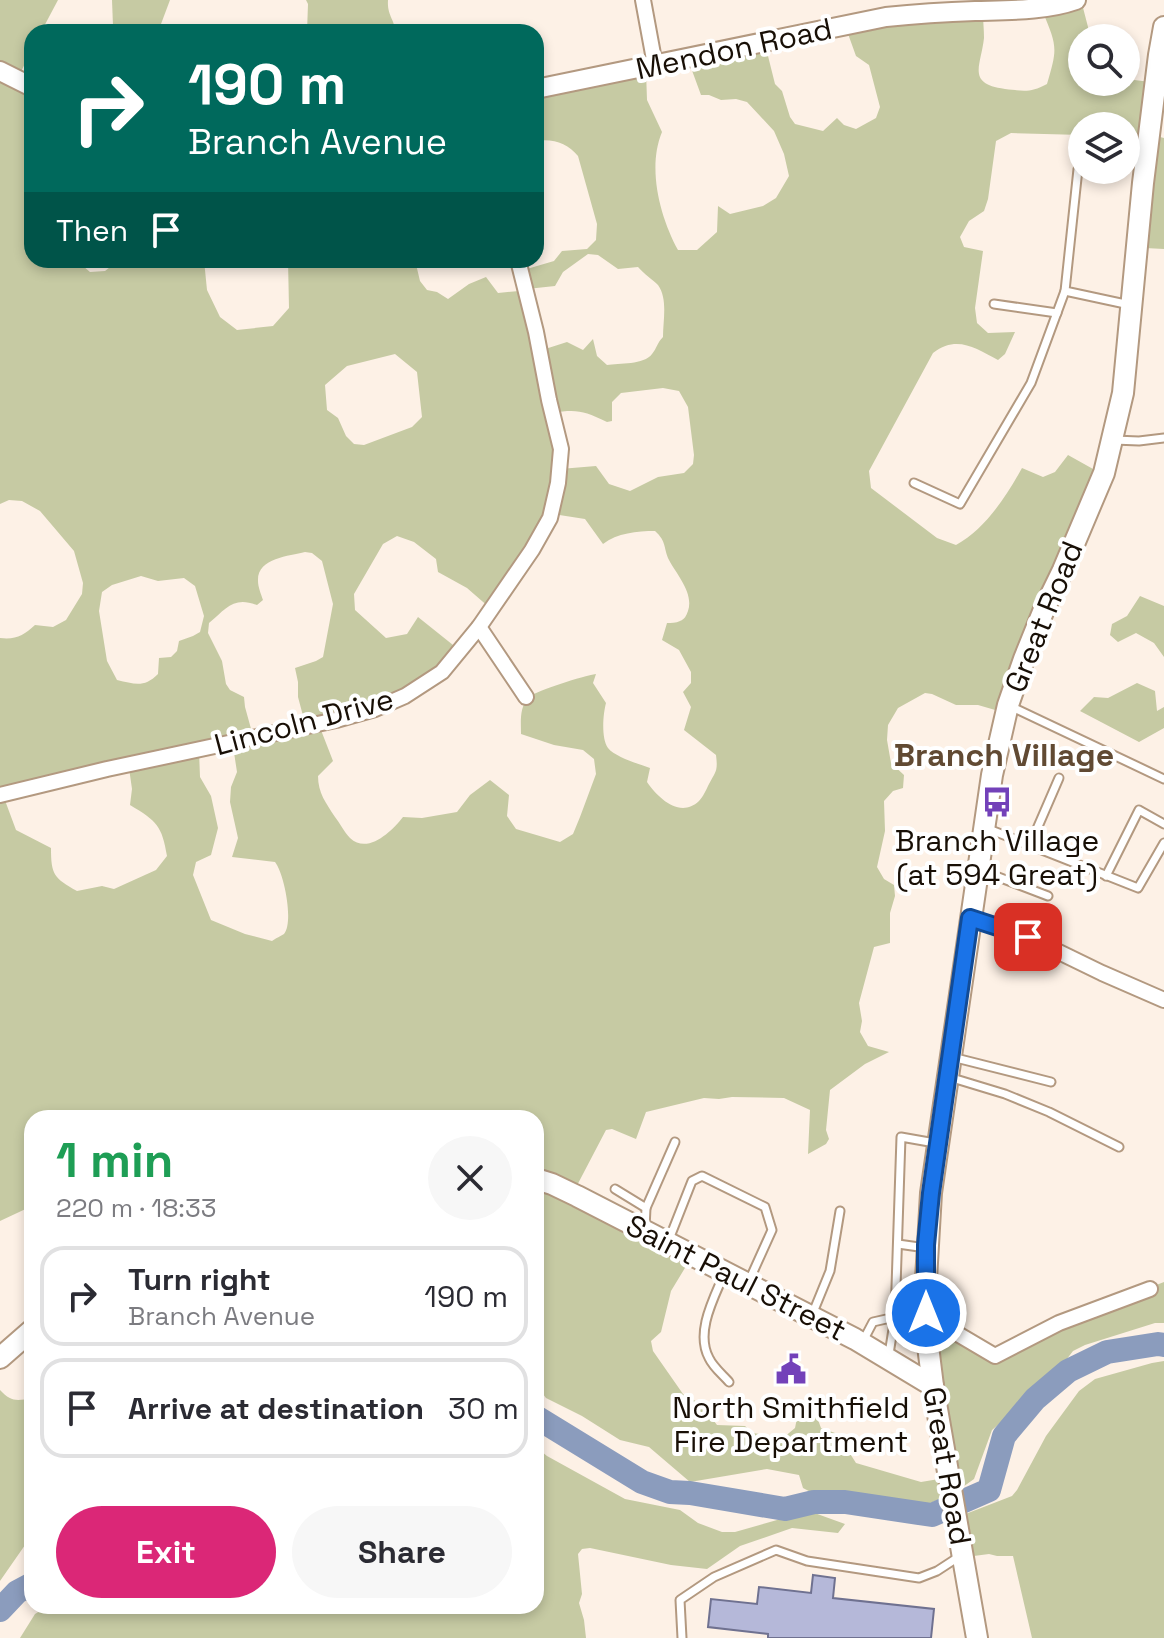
<!DOCTYPE html>
<meta charset="utf-8">
<style>
body{margin:0;font-family:"Space Grotesk",sans-serif;background:#f7f7f7;color:#2b2b33;height:100vh;display:flex;flex-direction:column;font-size:30px;white-space:nowrap}
*{box-sizing:border-box;margin:0}
p{font-size:26px;color:#7c7c81}
.icon{flex:none;width:44px;height:44px;fill:none;stroke:currentColor;stroke-width:2;stroke-linecap:round;stroke-linejoin:round}
.map{position:relative;flex:1;overflow:hidden}
.details{position:absolute;left:24px;top:1110px;width:520px;height:504px;display:flex;flex-direction:column;background:#fff;border-radius:24px;box-shadow:0 4px 12px #0003}
.details>*{flex:none}
.banner{position:absolute;left:24px;top:24px;width:520px;height:244px;border-radius:24px;box-shadow:0 4px 12px #0003;background:#00695c;color:#fff;overflow:hidden}
.buttons{position:absolute;left:1068px;top:24px;display:grid;gap:16px}
.buttons a{display:grid;place-items:center;width:72px;height:72px;border-radius:50%;background:#fff;box-shadow:0 4px 12px #0003;font-size:40px}
.pin{position:absolute;display:grid;place-items:center;width:68px;height:68px;color:#fff;margin:-34px;border-radius:16px;box-shadow:0 4px 12px #0006}
.me{position:absolute;width:88px;margin:-44px;rotate:0deg;stroke-linejoin:round;filter:drop-shadow(0 0 6px #0008)}
.turn{display:flex;align-items:center;gap:28px;height:168px;padding:0 32px;font-size:36px}
.turn .icon{width:104px;height:104px;stroke-width:2.5}
.turn b{display:block;font-size:56px;line-height:68px}
.then{display:flex;align-items:center;height:76px;padding:0 32px;background:#0003;gap:16px;font-size:30px}
.round{display:grid;place-items:center;flex:none;width:84px;height:84px;border-radius:42px;background:#f7f7f7}
.headline{display:flex;align-items:center;justify-content:space-between;height:136px;padding:0 32px}
h1{font-size:48px;font-weight:700;line-height:60px;color:#1e9e55}
.cta{display:flex;gap:16px;margin-top:auto;padding:16px 32px}
.cta a{flex:1;height:92px;border-radius:48px;background:#db2777;color:#fff;font-size:32px;font-weight:700;line-height:92px;text-align:center}
.cta a+a{background:#f7f7f7;color:#2b2b33}
ul{padding:0;list-style:none}
li{display:flex;align-items:center;gap:24px;height:100px;margin:0 16px 12px;padding:0 16px;border:4px solid #e1e1e2;border-radius:24px}
li div{flex:1}
li b{display:block;font-size:30px}
li em{font-style:normal}
.map>svg:first-child{display:block}
</style>
<div class="map">
<svg width="1164" height="1638" viewBox="0 0 1164 1638">
<rect width="100%" height="100%" fill="#fdf1e6"/>
<g fill="#c6caa3" fill-rule="evenodd">
<path d="M0,0H58L41,32H32V49L17,80L32,88V260H76L90,272L105,271L119,260H204L207,290L220,317L237,330L273,326L289,308L288,260H415L420,281L427,290L437,292L448,299L469,284L486,277L498,293L519,291L520,271L554,261L562,251L587,249L596,240L597,224L578,156C568,143 552,138 536,141V89L646,71L647,100L662,132C647,168 660,217 678,250H697L717,232L718,206L730,214L763,206L776,198L789,176L784,154L774,131L747,102L736,99L721,100L709,95H701L690,65L766,48L775,84L782,91L790,117L795,124L823,131L837,118L844,125L856,129L876,118L880,107L869,65L856,56L847,31L983,13C983,21 984,30 984,38C981,66 966,84 1005,89C1024,91 1030,93 1047,84C1058,47 1057,46 1042,10L1081,0L1088,27V38H1082V82H1126V79L1159,83L1156,136L1164,138V249L1145,248L1154,137L1126,131V126H1082V135L1011,133L996,141L988,199L984,211L969,221L960,237L964,247L983,251L975,308L977,323L988,333L1015,332L1005,354L998,360C975,348 957,335 933,353L869,471L871,488L937,538L956,545C985,529 1006,497 1022,468L1043,477L1055,472L1068,455L1102,474L1009,714L978,705H956L932,694L925,693L898,708L888,725L887,740L891,763L904,775L903,788L893,791L884,801L885,831L877,867L884,879L894,885L895,896L890,913V943L874,947L859,1003L862,1021L860,1032L868,1046L889,1052L865,1064L830,1090L826,1130L829,1139L826,1144L808,1154L810,1110L784,1098L732,1097L719,1099L704,1098L646,1112L636,1139L612,1129L606,1130L572,1195L691,1258L671,1291L661,1332L651,1341L653,1351L683,1394L701,1404L717,1425L745,1426L753,1433L783,1438L795,1428L800,1403H808V1412L817,1417L821,1428L849,1438V1452L856,1463L921,1482L951,1477L930,1337L949,1333L992,1355L1079,1315L1164,1282V1323H1155L1085,1345L1073,1351L1053,1377L992,1430L974,1479L953,1494L915,1509L899,1510L858,1501L835,1503L822,1498L803,1488L799,1475L767,1469L690,1482L649,1447L620,1440L582,1416L546,1398L536,1385V1118H32V1206L0,1221V638C16,640 24,635 35,625L53,627L66,620L82,594L83,583L74,551L40,511L22,501L9,500L0,504V83L4,74L0,72ZM588,254L598,255L618,269L638,267C644,274 653,280 658,285C668,299 663,320 663,337C657,343 657,348 652,354C644,365 619,363 607,365L597,356L593,339L583,350L567,342L539,351L527,289L555,286L563,272ZM395,354L417,372L422,417L412,427L364,445L354,444L346,436L338,418L327,410L325,385L347,366ZM663,388L679,391L688,407L694,455L693,464L684,473L658,477L630,491L609,484L596,466L560,469L552,413C578,409 583,411 607,422L612,421V402L621,393ZM553,514L585,519L603,544C617,533 637,531 655,531C667,542 663,547 669,560C677,575 694,593 688,611C686,616 685,619 680,621C676,623 671,623 667,623L662,640L679,650L691,672V683L683,692L691,707L684,730L716,755C718,771 716,771 709,784C706,790 703,797 699,801C680,819 658,798 647,782L650,768C639,764 615,757 608,748C601,738 603,714 606,703L593,683L596,674C583,676 538,690 529,697C519,707 521,722 521,734L554,745L583,750L594,759L596,774L580,817L573,834L560,842L516,829L507,816L509,795L490,780L470,795L457,812L422,818L403,817C392,831 368,855 350,838C344,832 340,823 335,817C326,803 318,793 318,776L333,761L319,725L405,696L458,649L418,617L407,634L386,638L355,610L354,594L383,544L397,536L414,542L436,559L438,572L467,588L490,608ZM305,552L312,553L322,561L333,604L323,657L316,661L295,668L298,682V697L306,727L253,736L245,707L244,697L230,690L226,684L222,661L208,633L209,623C226,609 233,596 257,605L263,600C261,594 258,587 258,581C257,558 289,556 305,552ZM141,576L158,581L184,578L195,586L204,616L200,632L193,636L179,641L177,651L171,657L159,658L158,674C144,688 135,684 117,680L107,661L99,611L102,592L112,585ZM233,746L237,772L231,787L230,802L238,838L232,857L275,862C284,873 294,922 284,934C284,934 273,940 272,941L245,934L211,920L193,875L196,862L211,855L218,828L211,796L200,777L199,751ZM129,768L132,789L130,805C157,821 162,826 167,856L156,870L114,889L102,886L77,891C54,878 51,875 51,848L16,830L3,795Z"/>
<path d="M112,0H170L158,32H126L113,26Z"/>
<path d="M306,0H388C387,15 394,19 396,32H307L308,4Z"/>
<path d="M1140,596L1164,606V657L1154,643L1136,633L1118,642L1110,635L1112,624L1127,616Z"/>
<path d="M1137,683L1155,691L1157,711L1164,707V728L1139,742L1080,711L1094,697L1108,698Z"/>
<path d="M1164,1361V1638H1032L1013,1556H997L989,1554L966,1557L963,1515L1012,1496L1017,1490L1046,1436L1079,1391L1095,1379L1152,1363Z"/>
<path d="M0,1390C11,1402 17,1401 32,1398V1535L0,1581Z"/>
<path d="M536,1447L547,1456L625,1499L680,1510L698,1523L722,1532H735L809,1511L845,1524L838,1533L792,1528L740,1546L707,1569L671,1565L590,1548L582,1549L578,1554L582,1594L579,1603L584,1620L586,1638H20L35,1614L48,1606H536Z"/>
</g>
<g fill="none" stroke-linecap="round" stroke-linejoin="round">
<g stroke="#8b9cbd" stroke-width="24">
<path d="M536,1417L642,1482L670,1492L690,1493L785,1509L814,1502H845L932,1515L989,1490L1004,1436L1035,1399L1068,1371L1107,1352L1158,1344L1164,1345"/>
<path d="M0,1610L17,1592L32,1584"/>
</g>
</g>
<path fill="#b5b8d9" stroke="#6f7190" stroke-width="2" d="M813,1575L835,1578L833,1598L934,1609L931,1638H768V1634L708,1627L711,1599L757,1604L759,1587L811,1593Z"/>
<g fill="none" stroke-linecap="round" stroke-linejoin="round">
<g stroke="#b39980" stroke-width="11">
<g id="service">
<path d="M1078,169L1065,291L1130,305"/>
<path d="M994,304L1057,313"/>
<path d="M1114,440L1139,441L1164,438"/>
<path d="M914,483L960,504L1031,383L1065,291"/>
<path d="M1010,706L1164,779"/>
<path d="M986,828L1138,888L1164,843"/>
<path d="M1030,845L1059,778"/>
<path d="M980,870L1048,896"/>
<path d="M1106,876L1139,810L1164,824"/>
<path d="M952,1057L1051,1082"/>
<path d="M949,1077L1005,1094L1049,1112L1119,1147"/>
<path d="M615,1189L646,1208L645,1228"/>
<path d="M646,1208L675,1142"/>
<path d="M668,1242L692,1181L702,1176L765,1207L772,1230L749,1281"/>
<path d="M898,1244L926,1248"/>
<path d="M724,1274C714,1298 695,1332 709,1358C713,1367 723,1375 729,1382"/>
<path d="M812,1315L830,1271L840,1211"/>
<path d="M863,1341L873,1322L895,1317L901,1137L935,1143"/>
<path d="M889,1354L895,1317"/>
<path d="M682,1638L680,1600L714,1577L776,1550L807,1561L919,1578L937,1571L960,1556"/>
</g>
</g>
<g stroke="#b39980" stroke-width="18">
<g id="minor">
<path d="M643,0L655,65"/>
<path d="M479,627L526,697"/>
<path d="M0,795L107,769L336,720L375,709L405,696L442,672L479,627L532,550L550,518L558,483L561,449L549,400L536,332L518,260"/>
<path d="M970,918L1028,937L1102,973L1164,1000"/>
<path d="M926,1330L956,1333L995,1356L1059,1323L1150,1289"/>
</g>
</g>
<g stroke="#b39980" stroke-width="22">
<g id="tertiary">
<path d="M0,71L32,87"/>
<path d="M536,89L886,17C915,14 945,12 975,11C1007,10 1045,11 1076,0"/>
</g>
</g>
<g stroke="#b39980" stroke-width="24">
<g id="secondary">
<path d="M536,1179L552,1184L577,1196L855,1339L933,1386"/>
<path d="M0,1358L32,1330"/>
<path d="M977,1638L933,1386L926,1330L925,1297L931,1193L992,775L1008,705L1024,659L1045,607L1063,570L1104,473L1123,393L1143,183L1159,55L1164,27"/>
</g>
</g>
<use href="#service" stroke="#fff" stroke-width="7"/>
<use href="#minor" stroke="#fff" stroke-width="14"/>
<use href="#tertiary" stroke="#fff" stroke-width="18"/>
<use href="#secondary" stroke="#fff" stroke-width="20"/>
</g>
<g fill="none" stroke-linecap="round" stroke-linejoin="round">
<g stroke="#114b97" stroke-width="20">
<path id="route" d="M926,1313V1245L931,1193L970,918L1028,937"/>
</g>
<use href="#route" stroke="#1a73e8" stroke-width="14"/>
</g>
<defs>
<g id="bus-bare" transform="scale(2.4)"><path d="M-5-6H5V4H4V6H2V4H-2V6H-4V4H-5ZM-3.5-4V0h7V-4ZM-3.5 1.2v1.5H-2V1.2ZM2 1.2v1.5H3.5V1.2Z" fill="#7341b9" stroke="#fff" stroke-width="2.5" paint-order="stroke"/></g>
<g id="civic-bare" transform="scale(2.4)"><path d="M-.6-6.5H3V-4.5H.6V-3L4-1V1h2V6H-6V1h2V-1L-.6-3ZM-1.2 2.5V6h2.4V2.5Z" fill="#7341b9" stroke="#fff" stroke-width="2.5" paint-order="stroke"/></g>
</defs>
<g fill-rule="evenodd">
<use href="#bus-bare" x="997" y="802"/>
<use href="#civic-bare" x="791" y="1369"/>
</g>
<g text-anchor="middle" stroke-width="8" stroke-linejoin="round" paint-order="stroke">
<g font-size="30" fill="#180f06" stroke="#fff">
<text transform="translate(734 49) rotate(-12)" y="10">Mendon Road</text>
<text transform="translate(1044 617) rotate(-68)" y="10">Great Road</text>
<text transform="translate(304 722) rotate(-15)" y="10">Lincoln Drive</text>
<text transform="translate(736 1278) rotate(27)" y="10">Saint Paul Street</text>
<text transform="translate(947 1466) rotate(80)" y="10">Great Road</text>
</g>
<g font-size="30" fill="#180f06" stroke="#fff">
<text x="997" y="851">Branch Village<tspan x="997" dy="34">(at 594 Great)</tspan></text>
<text x="791" y="1418">North Smithfield<tspan x="791" dy="34">Fire Department</tspan></text>
</g>
<g font-size="32" font-weight="bold" fill="#614a33" stroke="#fff">
<text x="1004" y="766">Branch Village</text>
</g>
</g>
</svg>
<div class="buttons">
<a><svg class="icon" aria-label="search" viewBox="0 0 24 24"><circle cx="10" cy="10" r="6"/><path d="M15 15l6 6"/></svg></a>
<a><svg class="icon" aria-label="layers" viewBox="0 0 24 24"><path d="M12 4l9 5-9 5-9-5zM3 14l9 5 9-5"/></svg></a>
</div>
<div class="pin" style="left:1028px;top:937px;background:#d93025"><svg class="icon" aria-label="arrive" viewBox="0 0 24 24"><path d="M6 21V4h12l-3 4 3 4H6"/></svg></div>
<svg class="me" style="left:926px;top:1313px" viewBox="-20 -20 40 40"><circle r="17" fill="#1a73e8" stroke="#fff" stroke-width="3"/><path d="M0-11L8 9 0 5-8 9z" fill="#fff"/></svg>
<div class="banner">
<div class="turn"><svg class="icon" aria-label="right" viewBox="0 0 24 24"><path d="M7 20v-9h11M14 6l5 5-5 5"/></svg><div><b>190 m</b>Branch Avenue</div></div>
<div class="then">Then<svg class="icon" aria-label="arrive" viewBox="0 0 24 24"><path d="M6 21V4h12l-3 4 3 4H6"/></svg></div>
</div>
<section class="details">
<div class="headline"><div><h1>1 min</h1><p>220 m · 18:33</p></div><a class="round"><svg class="icon" aria-label="close" viewBox="0 0 24 24"><path d="M6 6l12 12M18 6L6 18"/></svg></a></div>
<ul>
<li><svg class="icon" aria-label="right" viewBox="0 0 24 24"><path d="M7 20v-9h11M14 6l5 5-5 5"/></svg><div><b>Turn right</b><p>Branch Avenue</p></div><em>190 m</em></li>
<li><svg class="icon" aria-label="arrive" viewBox="0 0 24 24"><path d="M6 21V4h12l-3 4 3 4H6"/></svg><div><b>Arrive at destination</b></div><em>30 m</em></li>
</ul>
<div class="cta"><a>Exit</a><a>Share</a></div>
</section>
</div>
